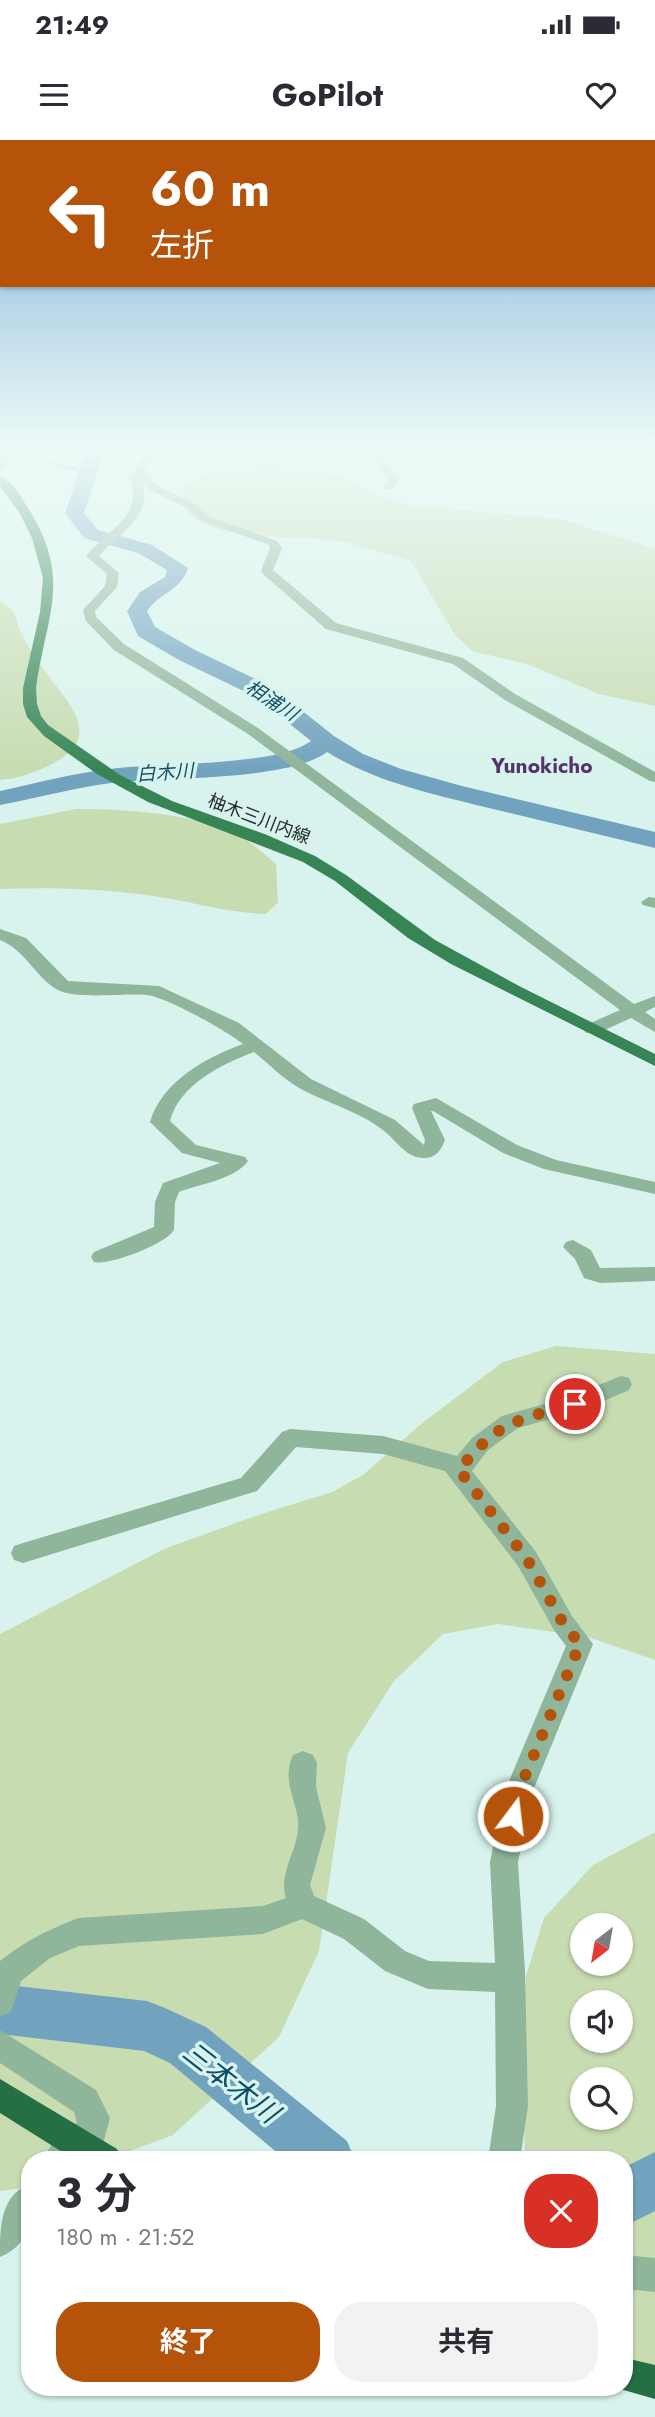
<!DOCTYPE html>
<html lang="ja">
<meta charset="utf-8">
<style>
body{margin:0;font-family:Jost,"Noto Sans JP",sans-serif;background:#f2f2f3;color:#2b2b33;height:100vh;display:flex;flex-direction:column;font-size:26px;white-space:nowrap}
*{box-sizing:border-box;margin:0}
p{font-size:23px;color:#7c7c81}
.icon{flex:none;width:38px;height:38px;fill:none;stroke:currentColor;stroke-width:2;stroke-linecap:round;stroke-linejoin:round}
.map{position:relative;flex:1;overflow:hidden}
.details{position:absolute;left:21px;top:2011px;width:612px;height:245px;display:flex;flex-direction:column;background:#fff;border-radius:28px;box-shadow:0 2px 5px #0004}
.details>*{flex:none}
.top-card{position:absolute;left:0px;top:0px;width:656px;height:147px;box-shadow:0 2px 5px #0004;background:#b45309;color:#fff;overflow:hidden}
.needle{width:46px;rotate:211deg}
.tools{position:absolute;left:570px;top:1773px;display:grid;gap:14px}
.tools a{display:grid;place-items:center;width:63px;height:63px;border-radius:50%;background:#fff;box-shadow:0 2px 5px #0004;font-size:35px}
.pin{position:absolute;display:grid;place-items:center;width:60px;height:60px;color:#fff;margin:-30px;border:4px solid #fff;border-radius:50%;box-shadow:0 2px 7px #0007}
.me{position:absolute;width:77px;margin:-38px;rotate:15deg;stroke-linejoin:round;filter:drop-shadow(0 0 5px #0008)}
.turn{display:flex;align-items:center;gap:24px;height:147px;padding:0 35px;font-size:32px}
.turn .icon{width:91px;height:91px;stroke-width:2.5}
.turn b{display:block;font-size:49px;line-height:60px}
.round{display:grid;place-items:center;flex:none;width:74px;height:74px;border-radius:28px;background:#f2f2f3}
.overview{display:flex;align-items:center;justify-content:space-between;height:119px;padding:0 35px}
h1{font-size:42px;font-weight:700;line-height:52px}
.action{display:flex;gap:14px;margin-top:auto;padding:14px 35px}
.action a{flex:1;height:80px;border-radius:28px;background:#b45309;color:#fff;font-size:28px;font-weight:700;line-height:80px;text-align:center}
.action a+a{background:#f2f2f3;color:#2b2b33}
.status{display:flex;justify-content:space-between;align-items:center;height:49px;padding:0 35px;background:#fff;direction:ltr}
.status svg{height:19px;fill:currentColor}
header{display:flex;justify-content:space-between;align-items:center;height:91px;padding:0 35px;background:#fff;font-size:32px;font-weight:700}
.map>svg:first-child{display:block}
</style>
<div class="status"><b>21:49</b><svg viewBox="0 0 49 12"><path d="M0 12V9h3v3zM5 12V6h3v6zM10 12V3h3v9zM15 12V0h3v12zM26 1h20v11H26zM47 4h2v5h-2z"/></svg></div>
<header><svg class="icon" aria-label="menu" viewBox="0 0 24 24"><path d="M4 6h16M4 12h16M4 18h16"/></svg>GoPilot<svg class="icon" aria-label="heart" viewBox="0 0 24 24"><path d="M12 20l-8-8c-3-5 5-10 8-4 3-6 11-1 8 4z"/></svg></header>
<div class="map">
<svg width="655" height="2277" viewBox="0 0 655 2277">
<rect width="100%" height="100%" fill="#d8f3ed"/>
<g fill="#c8dcb2" fill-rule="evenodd">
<path d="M590,312H655V327Z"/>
<path d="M251,323L282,325L349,338L378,356L408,365L561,379L655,409V566L599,554L527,524L472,511L455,495L411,421C387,414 362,405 337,401C291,393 223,404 186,372L183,350C200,331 227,328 251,323Z"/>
<path d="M0,461C16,469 15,476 20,491C25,502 33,513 40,524C62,558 110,595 52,624C35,632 19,639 0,640Z"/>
<path d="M76,669C127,669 196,673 241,697C254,704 265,715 276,724L278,762L266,774C230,773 196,763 160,757C107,749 54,747 0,749V684Z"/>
<path d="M556,1206L655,1214V1520L588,1497L498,1484L443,1494L394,1541L348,1613L319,1811L279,1897L173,1995L109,2019L30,2020V2047L0,2051V1494L164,1409L255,1376L332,1352L363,1335L421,1284L503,1222Z"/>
<path d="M655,1692V2242L625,2218V2020H525L522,1916L526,1836L544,1778L593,1725ZM583,1785H621V1824H583ZM583,1862H621V1900H583ZM583,1939H621V1978H583Z"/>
</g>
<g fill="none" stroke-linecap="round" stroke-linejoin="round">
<path stroke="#72a3be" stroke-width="3.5" d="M25,312L31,317L86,332"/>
<g fill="#72a3be" fill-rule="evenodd">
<path d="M86,312H104L84,373L98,390L152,405L188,428C180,452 161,451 147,471L155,487L195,510L272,547L334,596L363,614L401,629L462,646L655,692V708C601,695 547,682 493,669C437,655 377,643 327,612C289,641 162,637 111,643C74,648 37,658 0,665V651C37,643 74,633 111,629C159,622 276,627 311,601L256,557L179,520L138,496L127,471L140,452L165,437L167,430L138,413L84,398L65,373Z"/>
<path d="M0,1844L147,1861L165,1868L206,1887L347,2001L355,2020H286L170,1923L144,1911L0,1894Z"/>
<path d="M655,2012V2071L625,2086V2027Z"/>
</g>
<g fill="#8fb59a" fill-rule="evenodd">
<path d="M0,312H10L5,328L0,331Z"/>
<path d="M149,312H161L151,320L144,331L156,345L196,365L208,376L277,401L282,408L273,430L336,483L463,518L515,554L655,632V642L650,641L505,560L453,524L326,489L263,434L261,431L270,408L269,405L200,380L188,369L148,349L142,342C154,376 118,394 99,416L119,433L117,447L95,471L96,477L124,504L258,588L634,864L655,856V867L645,872L655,879V892L631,878L598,893H586L583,889L586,885L620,870L248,594L114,510L86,481L83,470L105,446L107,434L86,416C107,389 144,378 130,338L143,316Z"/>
<path d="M370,312H380L399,340L391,350L382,348L388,340Z"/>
<path d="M649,757L655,758V768L643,765L641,762Z"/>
<path d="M0,789L26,798L68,841L159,846L239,883L311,939L395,980L424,1005L425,1000L412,968L414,964L436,958L517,1005L556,1020L655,1042V1054L544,1029L503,1013L433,971H431L445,1000C441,1011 435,1019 422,1018C405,1017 395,999 383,990C362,973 325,962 301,949C284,940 269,924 254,912C222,924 179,945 170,981L196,1005L245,1017L248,1021C234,1040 199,1044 179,1052L175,1062L174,1090C166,1104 109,1126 94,1122L91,1117L94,1112L154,1087L155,1062L163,1043L220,1023L182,1013L150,982C162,941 207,917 243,904C227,891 166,857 147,855C126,853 73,860 56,849C34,835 25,810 0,800Z"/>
<path d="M573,1100L591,1110L600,1128L655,1127V1141L600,1143L584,1138L575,1119L563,1107L566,1102Z"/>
<path d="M621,1236L629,1238L632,1244L629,1250L583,1270L518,1288L488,1310L472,1331L536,1412L572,1476L593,1504L532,1653L518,1722L525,1831L528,1966L520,2020H488L496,1966L495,1852L428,1849L385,1831L344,1799L302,1779L263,1794L79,1806L50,1818L21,1841L11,1872L0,1877V1821C27,1800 46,1791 78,1778L263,1766L286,1758C278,1734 296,1714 298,1689C300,1663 280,1644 293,1615L303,1611L313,1615L317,1623L316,1647L326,1688L310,1745L314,1756L364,1779L405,1811L429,1821L495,1823L490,1722L504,1653L566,1506L554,1490L518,1426L445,1331L383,1314L296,1307L257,1351L23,1423L14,1420L11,1413L14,1406L23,1403L241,1338L282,1292L290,1289L383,1296L457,1316L472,1298L502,1276L569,1257Z"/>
<path d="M0,1890L96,1950L110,1978L99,2019L42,2020L63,1987L77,1983L74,1972L0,1923Z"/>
<path d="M30,2043C30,2074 34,2103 0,2117C0,2086 0,2057 30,2043Z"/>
<path d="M625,2115L655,2118V2152L625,2149Z"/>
</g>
<path fill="#378455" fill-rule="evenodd" d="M0,336C12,341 21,357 28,368C73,439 46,475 36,548L37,564L41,576L48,585L120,635L172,661L267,695L315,716L346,735L435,800L519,846L655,914V926L451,824L408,798L335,741L303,722L148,662L97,634L44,596L27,577L23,564V548L40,472L43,438L32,398L19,372L0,346Z"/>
<g fill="#266f44" fill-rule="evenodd">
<path d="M0,1939L117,2009L122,2020H75L0,1973Z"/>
<path d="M625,2218L655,2225V2259L613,2247H625Z"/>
</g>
</g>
<linearGradient id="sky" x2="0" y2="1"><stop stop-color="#79add7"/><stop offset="0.49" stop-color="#edfaf7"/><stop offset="1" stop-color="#edfaf7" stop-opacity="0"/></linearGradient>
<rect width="655" height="631" fill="url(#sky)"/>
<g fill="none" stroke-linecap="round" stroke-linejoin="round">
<path stroke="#b45309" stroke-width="12" stroke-dasharray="0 21.6" d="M513,1676L518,1653L580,1504L563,1483L527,1419L459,1330C498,1281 517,1280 575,1264"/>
</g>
<g text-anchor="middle" stroke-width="7" stroke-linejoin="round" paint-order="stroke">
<g font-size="18" fill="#1f2927" stroke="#d8f3ed">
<text transform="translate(259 679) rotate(21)" y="6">柚木三川内線</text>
</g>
<g font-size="19" font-style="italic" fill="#0d4e69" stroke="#d8f3ed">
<text transform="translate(272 560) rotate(33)" y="7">相浦川</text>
<text transform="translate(165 632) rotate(-4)" y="7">白木川</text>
</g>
<g font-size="21" font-weight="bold" fill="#55326a" stroke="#d8f3ed">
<text x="542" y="633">Yunokicho</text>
</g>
<g font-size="28" font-style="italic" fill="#0d4e69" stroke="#d8f3ed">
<text transform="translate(231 1942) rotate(38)" y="10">三本木川</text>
</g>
</g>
</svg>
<div class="tools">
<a><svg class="needle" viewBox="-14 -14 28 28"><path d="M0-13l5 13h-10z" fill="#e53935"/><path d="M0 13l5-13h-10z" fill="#7c7c81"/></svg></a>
<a><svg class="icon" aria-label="sound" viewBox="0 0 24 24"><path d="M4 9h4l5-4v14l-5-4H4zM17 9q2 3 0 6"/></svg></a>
<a><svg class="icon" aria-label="search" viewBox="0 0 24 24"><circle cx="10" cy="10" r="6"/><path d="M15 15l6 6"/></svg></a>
</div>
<div class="pin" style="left:575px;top:1264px;background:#d93025"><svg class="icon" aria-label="arrive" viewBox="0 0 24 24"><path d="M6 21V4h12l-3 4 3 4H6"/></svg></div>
<svg class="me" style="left:513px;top:1676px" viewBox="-20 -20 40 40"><circle r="17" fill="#b45309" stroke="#fff" stroke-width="3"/><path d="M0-11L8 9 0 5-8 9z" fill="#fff"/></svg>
<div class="top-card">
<div class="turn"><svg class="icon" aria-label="left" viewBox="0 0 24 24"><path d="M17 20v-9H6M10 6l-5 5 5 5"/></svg><div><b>60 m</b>左折</div></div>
</div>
<section class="details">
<div class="overview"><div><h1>3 分</h1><p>180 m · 21:52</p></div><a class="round" style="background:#d93025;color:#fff"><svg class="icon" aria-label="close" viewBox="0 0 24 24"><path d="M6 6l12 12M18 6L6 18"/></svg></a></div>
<div class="action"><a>終了</a><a>共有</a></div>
</section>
</div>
